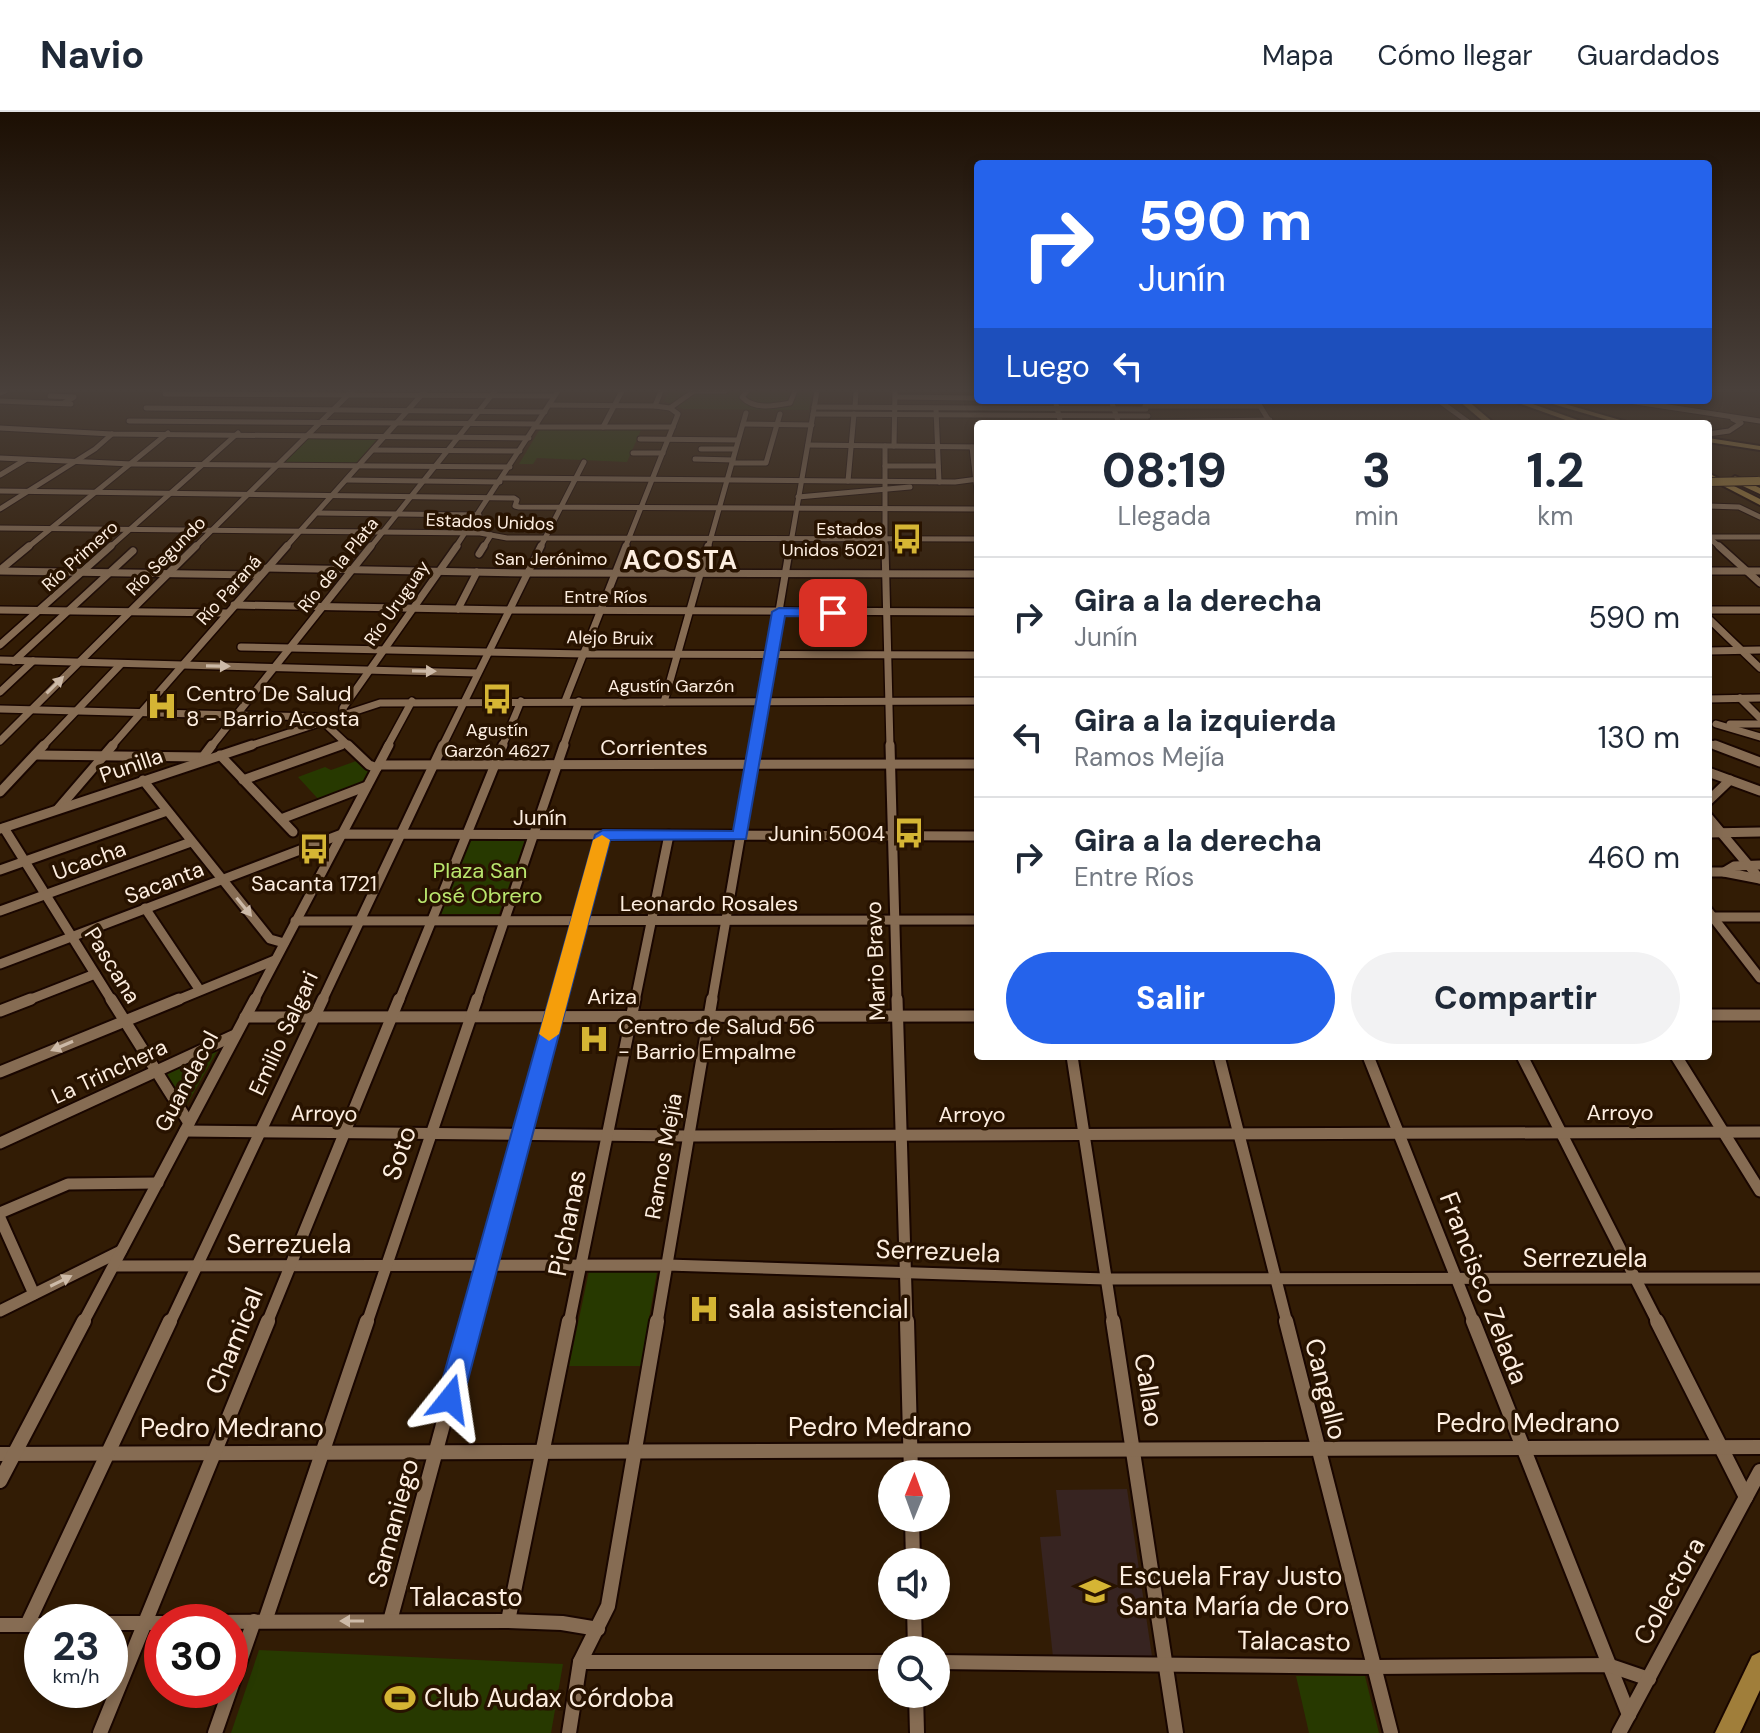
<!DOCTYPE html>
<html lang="es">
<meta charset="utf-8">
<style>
body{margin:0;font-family:"DM Sans",sans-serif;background:#f2f2f3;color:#1f2937;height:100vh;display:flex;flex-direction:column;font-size:30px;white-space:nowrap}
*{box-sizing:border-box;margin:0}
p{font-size:26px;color:#747a83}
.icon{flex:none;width:44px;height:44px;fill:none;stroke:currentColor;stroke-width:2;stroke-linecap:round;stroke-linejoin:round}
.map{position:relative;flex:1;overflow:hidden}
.drawer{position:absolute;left:974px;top:308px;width:738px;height:640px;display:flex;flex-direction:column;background:#fff;border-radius:8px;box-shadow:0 4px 12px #0003}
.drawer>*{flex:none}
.top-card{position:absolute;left:974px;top:48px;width:738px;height:244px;border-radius:8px;box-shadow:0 4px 12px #0003;background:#2563eb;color:#fff;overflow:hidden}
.needle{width:52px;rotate:1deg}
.tools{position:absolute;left:878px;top:1348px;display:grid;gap:16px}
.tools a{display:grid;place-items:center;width:72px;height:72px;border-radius:50%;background:#fff;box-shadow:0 4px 12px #0003;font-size:40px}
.speed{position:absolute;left:24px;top:1492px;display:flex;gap:16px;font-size:40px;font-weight:700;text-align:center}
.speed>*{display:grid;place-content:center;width:104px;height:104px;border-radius:50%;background:#fff;box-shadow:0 4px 12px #0003;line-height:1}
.speed small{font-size:20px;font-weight:400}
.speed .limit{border:12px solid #d22;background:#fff;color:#111}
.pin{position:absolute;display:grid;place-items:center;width:68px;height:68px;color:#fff;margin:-34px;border-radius:16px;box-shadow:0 4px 12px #0006}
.me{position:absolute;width:88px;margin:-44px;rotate:15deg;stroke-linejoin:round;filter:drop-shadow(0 0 6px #0008)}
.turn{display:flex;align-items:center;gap:28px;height:168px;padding:0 32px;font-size:36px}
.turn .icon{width:104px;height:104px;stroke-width:2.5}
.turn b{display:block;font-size:56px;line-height:68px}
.then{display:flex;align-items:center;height:76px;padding:0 32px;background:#0003;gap:16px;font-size:30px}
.eta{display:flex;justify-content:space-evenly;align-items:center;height:136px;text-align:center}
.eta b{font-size:48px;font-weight:800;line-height:56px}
.primary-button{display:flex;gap:16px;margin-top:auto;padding:16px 32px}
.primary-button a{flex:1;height:92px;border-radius:48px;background:#2563eb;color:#fff;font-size:32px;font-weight:800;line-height:92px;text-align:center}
.primary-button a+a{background:#f2f2f3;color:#1f2937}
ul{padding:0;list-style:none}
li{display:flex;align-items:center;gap:24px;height:120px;padding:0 32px;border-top:2px solid #e0e1e3}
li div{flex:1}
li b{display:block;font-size:30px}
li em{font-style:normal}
header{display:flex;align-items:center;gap:48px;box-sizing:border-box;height:112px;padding:0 40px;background:#fff;border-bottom:2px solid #e0e1e3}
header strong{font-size:38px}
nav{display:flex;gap:44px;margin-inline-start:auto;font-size:28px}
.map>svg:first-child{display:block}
</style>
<header>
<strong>Navio</strong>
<nav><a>Mapa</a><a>Cómo llegar</a><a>Guardados</a></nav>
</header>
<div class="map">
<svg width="1760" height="1621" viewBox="0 0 1760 1621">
<rect width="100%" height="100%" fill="#321c05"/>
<path fill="#372421" d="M1127,1377L1152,1544L1053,1545L1040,1425L1061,1424L1056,1378Z"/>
<g fill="#273900">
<path d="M669,279H812L809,298L683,297L664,289Z"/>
<path d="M540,317L641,318L627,350L537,346L533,352H519Z"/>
<path d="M309,325H379L355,352H282Z"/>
<path d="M359,648L371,658L361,673L320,689L298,665L325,655L331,658Z"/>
<path d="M468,725H526L499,802H437Z"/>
<path d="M219,936L185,996L166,960Z"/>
<path d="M589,1159L657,1160L641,1254H569Z"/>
<path d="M259,1538L563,1552L551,1621H231Z"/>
<path d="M1296,1564H1365L1379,1621H1309Z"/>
</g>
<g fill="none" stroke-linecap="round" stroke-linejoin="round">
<g stroke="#190600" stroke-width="7">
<g id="minor-far4">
<path d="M694,279H725"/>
<path d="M747,279L742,285C754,298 774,294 790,291L795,279"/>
<path d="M0,281L5,279"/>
<path d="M165,282L554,284"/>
<path d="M50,284L74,285L64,291"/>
<path d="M895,285L975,286"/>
<path d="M1055,288L1061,312"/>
<path d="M1111,288L1119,312"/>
<path d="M1438,288L1471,312"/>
<path d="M1623,288L1760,309"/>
<path d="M0,289L71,292"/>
<path d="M549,293L655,294L670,296L678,302L625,436"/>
<path d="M655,294L661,279"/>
<path d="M1145,294H1260L1271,312"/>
<path d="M814,295L1146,297"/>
<path d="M855,295L856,279"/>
<path d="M146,296L545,300"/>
<path d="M670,296L694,279"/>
<path d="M936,297L939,370"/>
<path d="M813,302L1148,304"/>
<path d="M129,309L537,312"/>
<path d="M1151,310L1270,308"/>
<path d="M743,312L812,313"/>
<path d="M536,315H673"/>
<path d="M603,315L622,279"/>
<path d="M0,316L112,322L529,326"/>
<path d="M1708,322L1729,319L1741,311L1733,307"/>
<path d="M640,327L738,328"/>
<path d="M808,333L978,335"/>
<path d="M885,334V436"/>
<path d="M894,334L895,279"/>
<path d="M972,335L978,387"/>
<path d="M701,337H735"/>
<path d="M373,338L520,339"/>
<path d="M633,341H663"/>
<path d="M0,346L132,352L510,355"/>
<path d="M695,347L733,348"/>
<path d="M732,351H766L780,302"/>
<path d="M885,354H938"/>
<path d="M0,363L25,348"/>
<path d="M502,366L955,370L978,367"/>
<path d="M346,368L500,370"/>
<path d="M848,369L854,302"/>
<path d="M0,379L514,386L517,388L515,394L519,395L978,397"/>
<path d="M798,385L910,375"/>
<path d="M1708,394L1739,395L1760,405"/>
<path d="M0,397L95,337L112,322"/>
<path d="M318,401L479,403"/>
<path d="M0,416L480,421L507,426L978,427"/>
<path d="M1708,425L1721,436"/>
<path d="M1708,425H1760"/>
<path d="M27,436L168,321"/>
<path d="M109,436L238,321"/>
<path d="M194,436L352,279"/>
<path d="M285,436L425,279"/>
<path d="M370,436L495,279"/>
<path d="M455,436L558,279"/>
<path d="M483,436L491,423"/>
<path d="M540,436L584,350"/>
<path d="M708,436L746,301"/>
<path d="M790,436L817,279"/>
</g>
</g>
<g stroke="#190600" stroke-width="10">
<g id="minor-far3">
<path d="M885,434L890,635"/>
<path d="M1719,434L1760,471"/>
<path d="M479,442L484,434"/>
<path d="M267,456L527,461L978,462"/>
<path d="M0,458L29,434"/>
<path d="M0,459L261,463"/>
<path d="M1708,459H1760"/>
<path d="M234,493L508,498L978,500"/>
<path d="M458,497L477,460"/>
<path d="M0,498L227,501"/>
<path d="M1708,498H1760"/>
<path d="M1708,506L1760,556"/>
<path d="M0,533L111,434"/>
<path d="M241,535L584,542L978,543"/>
<path d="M1708,539L1760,538"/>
<path d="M0,548L477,561"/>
<path d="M14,549L133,439"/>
<path d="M0,580L33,549"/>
<path d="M1740,586L1760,606"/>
<path d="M1708,587L1760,586"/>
<path d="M565,589L626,434"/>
<path d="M664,590L708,434"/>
<path d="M0,597L318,605L350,635"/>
<path d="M343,601V596L457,434"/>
<path d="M1716,612L1760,625"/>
<path d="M1730,612H1760"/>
<path d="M0,629L196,434"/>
<path d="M1708,631L1720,635"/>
<path d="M42,635L121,552"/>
<path d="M111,635L287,434"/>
<path d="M211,635L371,434"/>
<path d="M246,635L380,591L978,589"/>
<path d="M335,635L345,632"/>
<path d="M387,635L412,589"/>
<path d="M442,635L541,434"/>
<path d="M502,635L521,589"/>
<path d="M563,635L579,589"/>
<path d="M756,635L790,434"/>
</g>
</g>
<g stroke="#190600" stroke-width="13">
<g id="minor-far2">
<path d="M348,633L369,653L377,656"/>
<path d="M890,633L897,889"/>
<path d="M1715,633L1760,650"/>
<path d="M35,643L203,645"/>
<path d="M220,643L293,720"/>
<path d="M203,645L212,633"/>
<path d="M379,653L978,652"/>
<path d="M1708,660L1760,679"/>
<path d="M143,668L270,827L284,831"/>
<path d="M243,668L341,633"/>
<path d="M0,680L44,633"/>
<path d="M1708,689L1730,668"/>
<path d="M58,697L113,633"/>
<path d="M1708,705L1760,767"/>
<path d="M281,707L367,674"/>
<path d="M4,716L112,889"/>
<path d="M0,717L252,633"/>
<path d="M1708,721L1760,720"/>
<path d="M1760,753L1734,754L1724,760L1760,767"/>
<path d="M0,758L167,699"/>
<path d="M1708,760H1724"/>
<path d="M145,796L199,877"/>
<path d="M0,799L191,730"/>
<path d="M1708,799L1760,866"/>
<path d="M1711,805H1760"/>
<path d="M295,809L978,808"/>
<path d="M0,852L342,722L978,724"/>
<path d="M26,889L95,862"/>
<path d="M175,889L275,848"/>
<path d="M254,889L389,633"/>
<path d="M322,889L443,633"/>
<path d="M399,889L503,633"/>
<path d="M477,889L564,633"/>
<path d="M558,889L603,723"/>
<path d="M635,889L669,723"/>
<path d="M712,889L756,633"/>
</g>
</g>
<g stroke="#190600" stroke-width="15">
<g id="minor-far1">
<path d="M111,887L189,1011"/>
<path d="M897,887L907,1211"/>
<path d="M0,899L31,887"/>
<path d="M1708,903H1760"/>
<path d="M245,905L978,904"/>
<path d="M1072,944L1113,1211"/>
<path d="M1219,944L1287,1211"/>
<path d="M1368,944L1474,1211"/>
<path d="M1522,944L1658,1211"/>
<path d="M1676,944L1760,1079"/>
<path d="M0,960L179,887"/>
<path d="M185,1019L688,1024L1760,1020"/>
<path d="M0,1031L235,923"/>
<path d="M0,1101L68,1072L158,1071"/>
<path d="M0,1106L34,1182"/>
<path d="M114,1154L667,1153L1106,1167L1760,1166"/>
<path d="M0,1199L121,1139"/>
<path d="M83,1211L255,887"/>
<path d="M170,1211L323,887"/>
<path d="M267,1211L399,887"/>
<path d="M367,1211L477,887"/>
<path d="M471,1211L559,887"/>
<path d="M569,1211L635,887"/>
<path d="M657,1211L712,887"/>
</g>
</g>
<g stroke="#190600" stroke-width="18">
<g id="minor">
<path d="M907,1209L911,1362"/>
<path d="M1113,1209L1176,1621"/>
<path d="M1286,1209L1391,1621"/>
<path d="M1473,1209L1629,1603"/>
<path d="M1657,1209L1746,1385"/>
<path d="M0,1342L1760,1335"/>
<path d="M0,1369L84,1209"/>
<path d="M912,1406L913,1450"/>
<path d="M914,1494L915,1538"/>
<path d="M265,1509L367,1209"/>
<path d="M390,1509L471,1209"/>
<path d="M508,1509L569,1209"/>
<path d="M190,1510L508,1509L562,1511L598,1517"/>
<path d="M110,1511H162"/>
<path d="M0,1513H42"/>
<path d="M27,1513L170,1209"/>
<path d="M580,1550H892"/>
<path d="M936,1550L1373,1555L1608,1553L1649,1567"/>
<path d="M916,1582L917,1621"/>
<path d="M100,1621L268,1209"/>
<path d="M215,1621L254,1509"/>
<path d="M569,1621L580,1550L608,1494L657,1209"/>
<path d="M1619,1621L1760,1359"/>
</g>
</g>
<g stroke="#190600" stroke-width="4">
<g id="highway">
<path d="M1458,288H1467L1495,312H1486Z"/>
<path d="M1510,288H1521L1589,312H1577Z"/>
<path d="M1539,288H1551L1634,312H1621Z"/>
<path d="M1708,326L1760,334V338L1708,330Z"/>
<path d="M1708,361L1760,387V393L1708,366Z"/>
<path d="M1735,364L1760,376V382L1732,369L1731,367Z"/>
<path d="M1760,1540V1578L1740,1621H1715L1752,1544Z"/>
</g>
</g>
<use href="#minor-far4" stroke="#866c53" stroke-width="5"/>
<use href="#minor-far3" stroke="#866c53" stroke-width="7"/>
<use href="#minor-far2" stroke="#866c53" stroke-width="9"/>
<use href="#minor-far1" stroke="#866c53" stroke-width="11"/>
<use href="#minor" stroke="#866c53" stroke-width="14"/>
<use href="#highway" fill="#a07e3a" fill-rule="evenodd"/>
<g stroke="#190600" stroke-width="10" stroke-linecap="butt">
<path id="highway-bridge" d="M1708,370L1758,369"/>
</g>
<use href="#highway-bridge" stroke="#a07e3a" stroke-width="8"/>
</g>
<defs><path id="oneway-solid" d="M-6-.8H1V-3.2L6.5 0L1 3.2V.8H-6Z" transform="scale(2)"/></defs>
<g fill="#cdbaa8">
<use href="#oneway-solid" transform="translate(218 554) rotate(1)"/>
<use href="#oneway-solid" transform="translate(424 559) rotate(1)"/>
<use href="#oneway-solid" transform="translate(55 573) rotate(-45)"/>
<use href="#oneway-solid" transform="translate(244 795) rotate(51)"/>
<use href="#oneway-solid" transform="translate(62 934) rotate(157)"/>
<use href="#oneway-solid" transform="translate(61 1169) rotate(-26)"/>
<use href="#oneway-solid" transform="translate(352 1509) rotate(-180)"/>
</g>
<linearGradient id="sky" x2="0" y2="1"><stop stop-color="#1c0f03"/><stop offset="0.55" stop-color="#49403b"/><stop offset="1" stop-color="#49403b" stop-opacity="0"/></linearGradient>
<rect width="1760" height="506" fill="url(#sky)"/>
<path fill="#2563eb" stroke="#184099" stroke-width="2" d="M779,496L833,497L839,501L833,505L785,504L746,727L610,728L463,1287L459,1295L450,1298L441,1295L437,1287L595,723L603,718L733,719L772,500Z"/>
<path fill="#f59e0b" d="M602,723L610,728L559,922L549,929L539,922L593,728Z"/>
<defs>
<g id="bus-bare" transform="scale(2.4)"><path d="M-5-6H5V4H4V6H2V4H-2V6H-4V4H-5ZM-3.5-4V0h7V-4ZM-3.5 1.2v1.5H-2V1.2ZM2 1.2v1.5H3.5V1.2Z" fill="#d5b534" stroke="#281300" stroke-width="2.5" paint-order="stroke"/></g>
<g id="hospital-bare" transform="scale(2.4)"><path d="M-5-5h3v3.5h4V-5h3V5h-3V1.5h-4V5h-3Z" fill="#d5b534" stroke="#281300" stroke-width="2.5" paint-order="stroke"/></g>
<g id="school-bare" transform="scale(2.4)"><path d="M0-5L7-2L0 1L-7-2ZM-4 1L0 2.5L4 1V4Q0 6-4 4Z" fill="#d5b534" stroke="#281300" stroke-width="2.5" paint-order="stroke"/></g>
<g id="stadium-bare" transform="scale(2.4)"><path d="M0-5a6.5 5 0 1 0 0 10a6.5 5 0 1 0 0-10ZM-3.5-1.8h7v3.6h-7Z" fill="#d5b534" stroke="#281300" stroke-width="2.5" paint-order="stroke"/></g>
</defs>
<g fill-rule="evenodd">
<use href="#bus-bare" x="907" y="427"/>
<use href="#bus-bare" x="497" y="587"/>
<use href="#hospital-bare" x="162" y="594"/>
<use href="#bus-bare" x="909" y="721"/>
<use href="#bus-bare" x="314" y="737"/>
<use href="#hospital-bare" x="594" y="927"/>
<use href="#hospital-bare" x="704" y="1197"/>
<use href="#school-bare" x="1095" y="1479"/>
<use href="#stadium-bare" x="400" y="1586"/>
</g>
<g text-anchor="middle" stroke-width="7" stroke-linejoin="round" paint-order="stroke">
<g font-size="18" fill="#fdeee0" stroke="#281300">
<text transform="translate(490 410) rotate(2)" y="6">Estados Unidos</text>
<text transform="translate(80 444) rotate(-42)" y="6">Río Primero</text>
<text transform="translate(166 444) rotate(-45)" y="6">Río Segundo</text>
<text x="551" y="453">San Jerónimo</text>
<text transform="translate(338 453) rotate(-51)" y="6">Río de la Plata</text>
<text transform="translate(229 478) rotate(-48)" y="6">Río Paraná</text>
<text x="606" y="491">Entre Ríos</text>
<text transform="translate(397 491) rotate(-55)" y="6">Río Uruguay</text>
<text transform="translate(610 526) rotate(1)" y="6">Alejo Bruix</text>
<text x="671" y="580">Agustín Garzón</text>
</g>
<g font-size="18" fill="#fdeee0" stroke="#281300" text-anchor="end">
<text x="883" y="423">Estados<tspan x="883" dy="21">Unidos 5021</tspan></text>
<text x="497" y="624" text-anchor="middle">Agustín<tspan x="497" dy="21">Garzón 4627</tspan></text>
</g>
<g font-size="22" fill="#fdeee0" stroke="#281300" text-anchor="start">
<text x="186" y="589">Centro De Salud<tspan x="186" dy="25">8 - Barrio Acosta</tspan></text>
<text x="885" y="729" text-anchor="end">Junin 5004</text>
<text x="314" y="779" text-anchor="middle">Sacanta 1721</text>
<text x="618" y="922">Centro de Salud 56<tspan x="618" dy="25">- Barrio Empalme</tspan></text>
</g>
<g font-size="22" fill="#fdeee0" stroke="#281300">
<text x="654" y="643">Corrientes</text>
<text transform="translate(131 653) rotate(-19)" y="8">Punilla</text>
<text x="540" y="713">Junín</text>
<text transform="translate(89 748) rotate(-20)" y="8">Ucacha</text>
<text transform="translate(164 770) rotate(-21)" y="8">Sacanta</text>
<text x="709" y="799">Leonardo Rosales</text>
<text transform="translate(875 849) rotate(-92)" y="8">Mario Bravo</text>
<text transform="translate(113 853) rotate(58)" y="8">Pascana</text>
<text x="612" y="892">Ariza</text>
<text transform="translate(283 921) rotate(-65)" y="8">Emilio Salgari</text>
<text transform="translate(109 959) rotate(-25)" y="8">La Trinchera</text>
<text transform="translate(186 969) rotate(-62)" y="8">Guandacol</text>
<text x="1620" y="1008">Arroyo</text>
<text transform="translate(324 1001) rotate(1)" y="8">Arroyo</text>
<text x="972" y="1010">Arroyo</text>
<text transform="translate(663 1044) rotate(-80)" y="8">Ramos Mejía</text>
</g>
<g font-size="22" fill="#b9e66d" stroke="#281300">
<text x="480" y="766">Plaza San<tspan x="480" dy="25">José Obrero</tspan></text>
</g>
<g font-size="26" font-weight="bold" letter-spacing="2" fill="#fdeee0" stroke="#281300">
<text x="681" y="457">ACOSTA</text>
</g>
<g font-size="26" fill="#fdeee0" stroke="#281300">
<text transform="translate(399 1041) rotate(-71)" y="9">Soto</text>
<text transform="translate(567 1111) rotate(-79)" y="9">Pichanas</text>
<text x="289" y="1141">Serrezuela</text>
<text transform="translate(938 1139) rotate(2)" y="9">Serrezuela</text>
<text x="1585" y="1155">Serrezuela</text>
<text transform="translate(1484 1176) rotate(69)" y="9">Francisco Zelada</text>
<text transform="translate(234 1229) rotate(-68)" y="9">Chamical</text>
<text transform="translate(1326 1277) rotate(76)" y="9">Cangallo</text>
<text transform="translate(1149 1278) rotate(81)" y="9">Callao</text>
<text x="1528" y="1320">Pedro Medrano</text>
<text x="880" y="1324">Pedro Medrano</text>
<text x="232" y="1325">Pedro Medrano</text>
<text transform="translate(393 1411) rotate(-75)" y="9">Samaniego</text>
<text transform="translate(1669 1479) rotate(-61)" y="9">Colectora</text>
<text x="466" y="1494">Talacasto</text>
<text transform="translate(1294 1529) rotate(1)" y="9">Talacasto</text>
</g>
<g font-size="26" fill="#fdeee0" stroke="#281300" text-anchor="start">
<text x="728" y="1206">sala asistencial</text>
<text x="1119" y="1473">Escuela Fray Justo<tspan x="1119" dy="30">Santa María de Oro</tspan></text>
<text x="424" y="1595">Club Audax Córdoba</text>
</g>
</g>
</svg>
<div class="tools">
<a><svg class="needle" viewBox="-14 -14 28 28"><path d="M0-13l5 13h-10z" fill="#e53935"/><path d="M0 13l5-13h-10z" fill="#747a83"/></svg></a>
<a><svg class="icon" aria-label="sound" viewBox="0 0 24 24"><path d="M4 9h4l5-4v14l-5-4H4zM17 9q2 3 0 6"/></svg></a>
<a><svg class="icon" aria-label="search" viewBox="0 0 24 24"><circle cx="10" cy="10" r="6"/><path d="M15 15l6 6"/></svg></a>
</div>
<div class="speed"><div>23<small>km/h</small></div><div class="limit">30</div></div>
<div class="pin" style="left:833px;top:501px;background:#d93025"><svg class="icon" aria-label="arrive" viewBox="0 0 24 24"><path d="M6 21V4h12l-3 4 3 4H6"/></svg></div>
<svg class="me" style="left:450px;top:1287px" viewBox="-20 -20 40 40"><path d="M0-17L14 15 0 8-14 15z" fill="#2563eb" stroke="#fff" stroke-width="4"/></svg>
<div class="top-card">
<div class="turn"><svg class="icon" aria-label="right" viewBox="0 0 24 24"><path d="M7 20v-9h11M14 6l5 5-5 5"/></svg><div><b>590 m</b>Junín</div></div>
<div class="then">Luego<svg class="icon" aria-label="left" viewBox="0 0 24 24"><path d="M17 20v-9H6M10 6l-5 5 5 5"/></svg></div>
</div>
<section class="drawer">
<div class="eta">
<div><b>08:19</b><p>Llegada</p></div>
<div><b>3</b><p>min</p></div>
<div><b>1.2</b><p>km</p></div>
</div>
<ul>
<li><svg class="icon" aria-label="right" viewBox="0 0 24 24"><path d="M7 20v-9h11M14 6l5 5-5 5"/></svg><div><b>Gira a la derecha</b><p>Junín</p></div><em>590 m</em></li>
<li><svg class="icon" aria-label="left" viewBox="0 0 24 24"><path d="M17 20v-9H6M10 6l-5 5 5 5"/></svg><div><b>Gira a la izquierda</b><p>Ramos Mejía</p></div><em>130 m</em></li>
<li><svg class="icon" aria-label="right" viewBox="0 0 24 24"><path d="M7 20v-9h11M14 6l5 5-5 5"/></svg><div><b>Gira a la derecha</b><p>Entre Ríos</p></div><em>460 m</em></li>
</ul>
<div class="primary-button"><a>Salir</a><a>Compartir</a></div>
</section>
</div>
